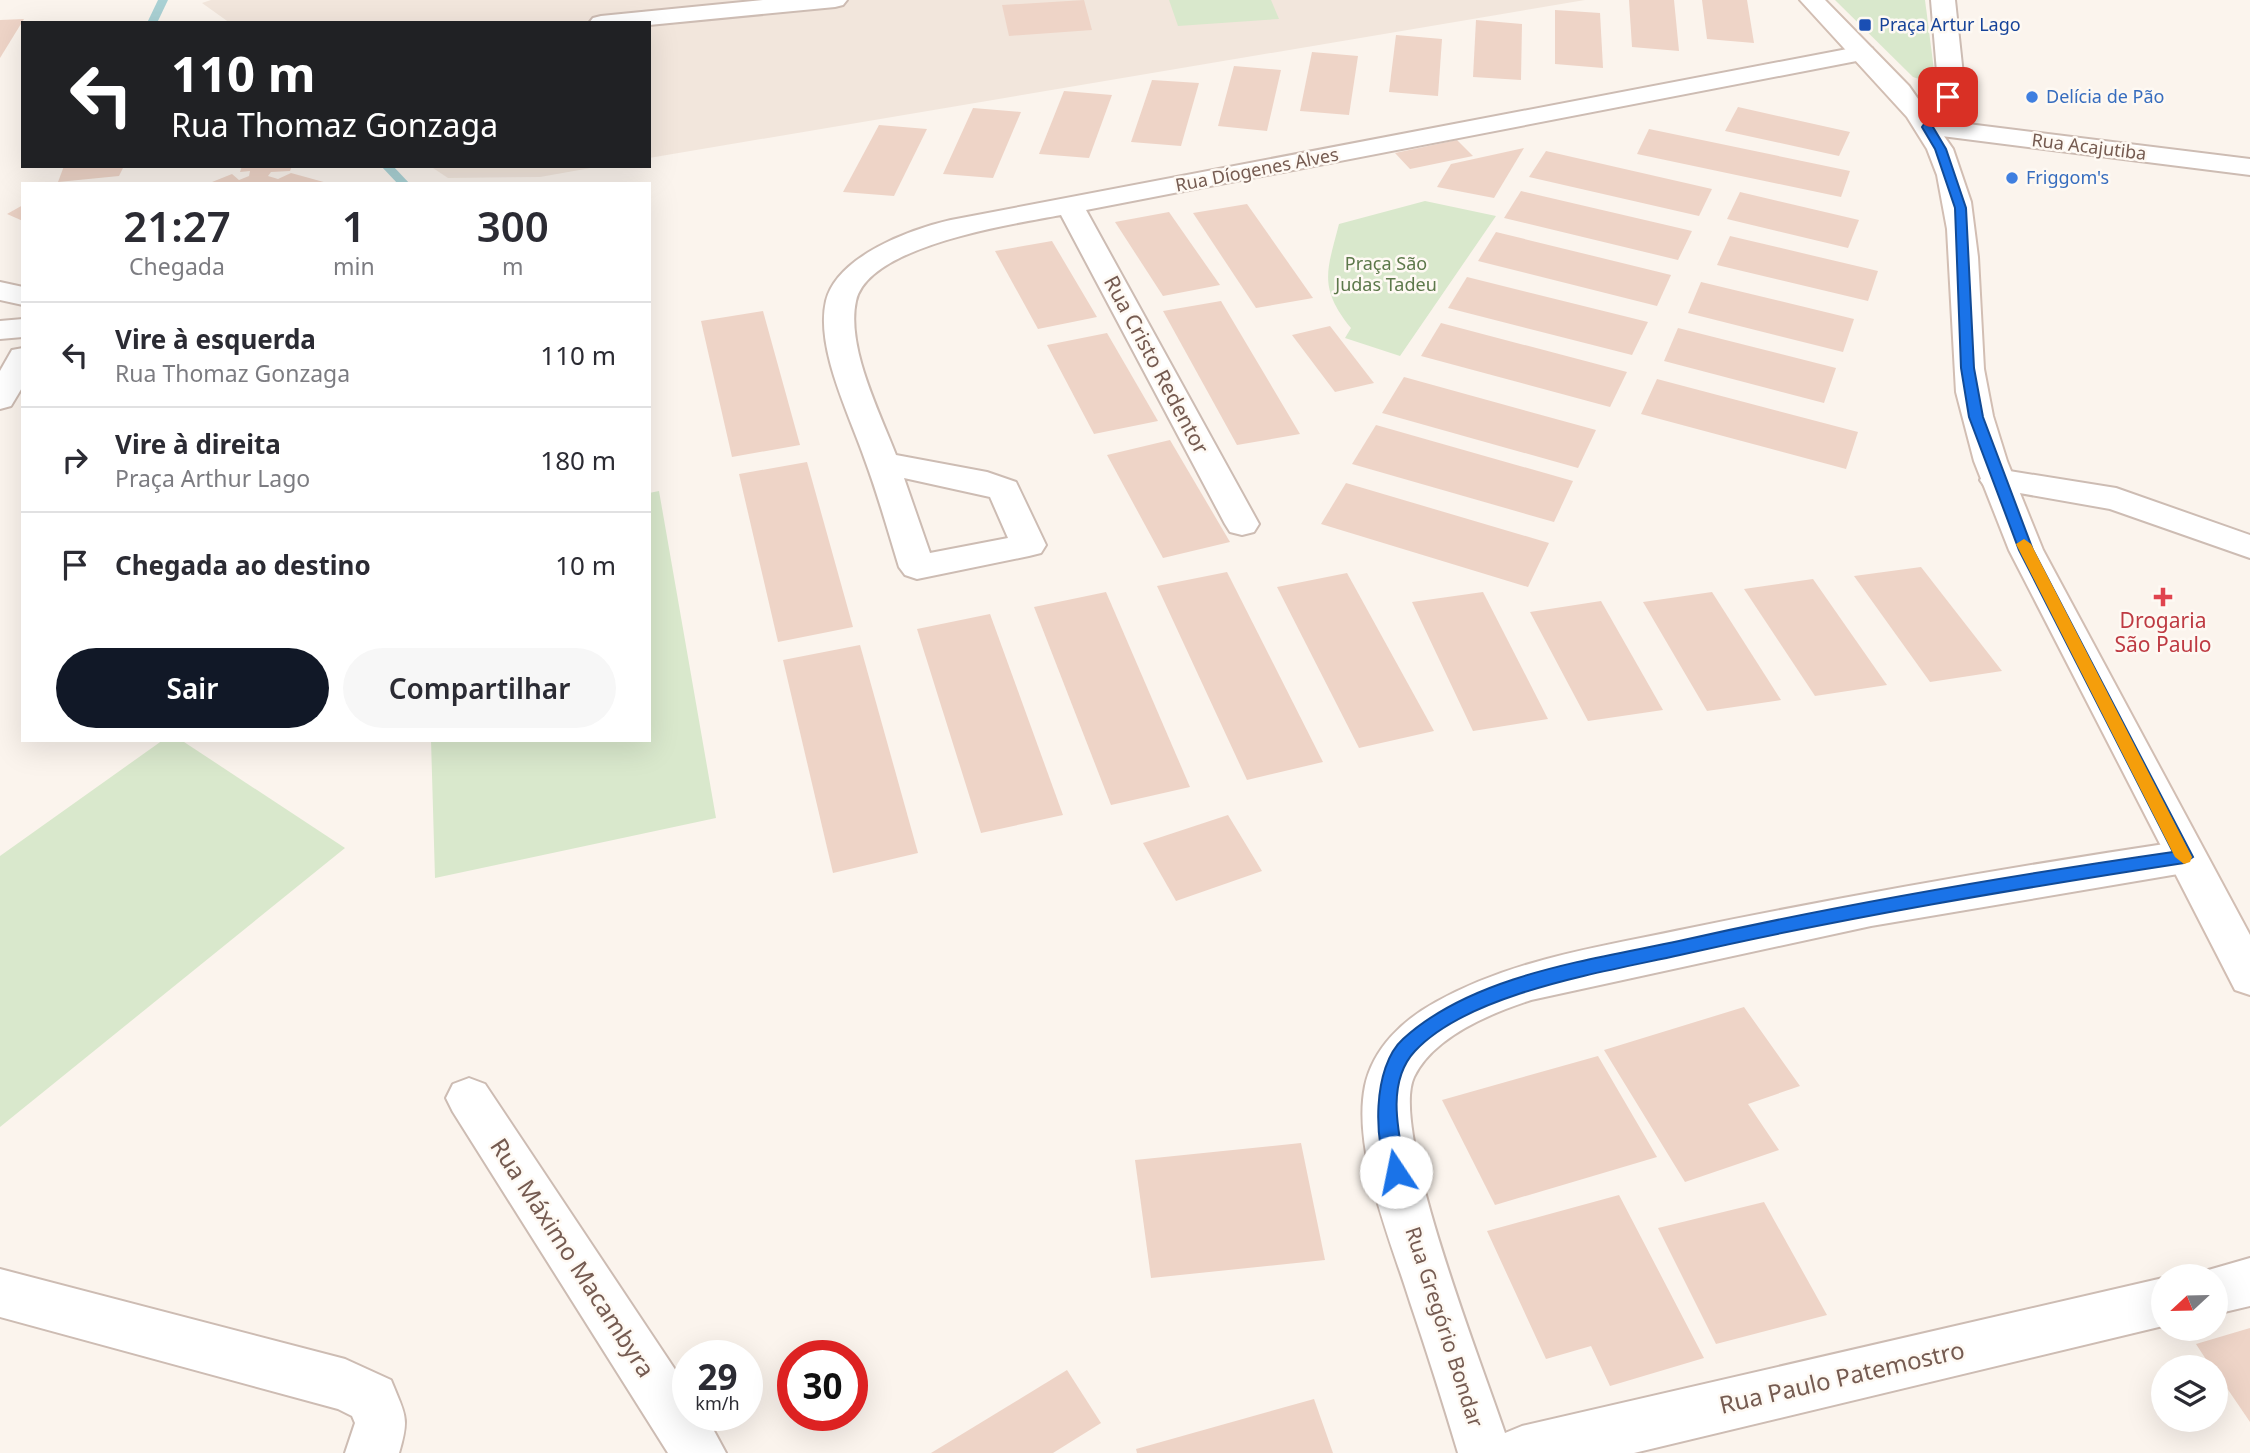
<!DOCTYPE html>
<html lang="pt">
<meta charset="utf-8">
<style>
body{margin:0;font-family:"Noto Sans",sans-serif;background:#f7f7f7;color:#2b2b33;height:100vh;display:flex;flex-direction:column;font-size:26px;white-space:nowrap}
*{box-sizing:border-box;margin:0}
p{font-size:23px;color:#7c7c81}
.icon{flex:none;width:38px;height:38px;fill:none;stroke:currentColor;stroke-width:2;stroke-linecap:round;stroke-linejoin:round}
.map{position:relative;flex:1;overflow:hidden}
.panel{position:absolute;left:21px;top:182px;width:630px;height:560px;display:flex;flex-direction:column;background:#fff;border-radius:0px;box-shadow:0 7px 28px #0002}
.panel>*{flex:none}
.hud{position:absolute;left:21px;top:21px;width:630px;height:147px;border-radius:0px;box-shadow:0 7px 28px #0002;background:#202124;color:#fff;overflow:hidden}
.needle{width:46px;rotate:248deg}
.controls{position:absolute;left:2151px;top:1264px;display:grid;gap:14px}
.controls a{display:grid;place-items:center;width:77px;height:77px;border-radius:50%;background:#fff;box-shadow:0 7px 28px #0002;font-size:35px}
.speed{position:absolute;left:672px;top:1340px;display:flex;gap:14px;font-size:35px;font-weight:700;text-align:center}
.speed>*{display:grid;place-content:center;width:91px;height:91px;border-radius:50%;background:#fff;box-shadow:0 7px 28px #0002;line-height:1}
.speed small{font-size:18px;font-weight:400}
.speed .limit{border:10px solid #d22;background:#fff;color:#111}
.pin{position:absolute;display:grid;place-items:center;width:60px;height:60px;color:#fff;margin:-30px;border-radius:14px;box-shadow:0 4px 10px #0006}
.me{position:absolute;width:77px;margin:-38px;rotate:349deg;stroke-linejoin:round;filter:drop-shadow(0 0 5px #0008)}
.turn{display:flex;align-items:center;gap:24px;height:147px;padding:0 35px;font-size:32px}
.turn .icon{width:91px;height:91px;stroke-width:2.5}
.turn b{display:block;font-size:49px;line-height:60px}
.eta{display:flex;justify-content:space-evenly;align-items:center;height:119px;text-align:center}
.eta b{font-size:42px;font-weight:600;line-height:49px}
.action{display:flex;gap:14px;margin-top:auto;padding:14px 35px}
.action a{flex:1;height:80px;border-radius:42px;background:#111827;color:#fff;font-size:28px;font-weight:600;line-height:80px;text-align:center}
.action a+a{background:#f7f7f7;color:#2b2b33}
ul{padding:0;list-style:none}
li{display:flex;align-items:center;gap:21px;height:105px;padding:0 35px;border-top:2px solid #e1e1e2}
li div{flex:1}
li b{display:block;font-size:26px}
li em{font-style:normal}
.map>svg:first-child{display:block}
</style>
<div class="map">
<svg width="2250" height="1453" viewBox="0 0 2250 1453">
<rect width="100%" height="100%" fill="#fbf4ed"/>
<g fill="#f2e6dc">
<path d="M211,0H1585L649,158V23H230L202,3Z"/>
<path d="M430,166H602L540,177L448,178Z"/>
</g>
<g fill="#d9e8cc">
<path d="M1169,0H1271L1279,19L1178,26Z"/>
<path d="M1835,0H1925L1935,78L1925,81L1913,77Z"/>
<path d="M1425,201L1496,216L1400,356L1345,338L1351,328C1318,287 1327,271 1339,224Z"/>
<path d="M659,491L716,818L435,878L431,740H649V493Z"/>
<path d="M163,740H181L345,848L0,1127V856Z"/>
</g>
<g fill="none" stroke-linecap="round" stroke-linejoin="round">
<g fill="#aad1d4" fill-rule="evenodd">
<path d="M158,0H168L157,23H147Z"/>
<path d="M381,166H393L410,184H398Z"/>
</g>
</g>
<g fill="#eed4c7">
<path d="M1084,0L1092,30L1009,36L1002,5Z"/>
<path d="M1629,0H1674L1679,51L1632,47Z"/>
<path d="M1702,0H1747L1754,43L1707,39Z"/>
<path d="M1555,10L1600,13L1603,68L1555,64Z"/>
<path d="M24,19L0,58V20Z"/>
<path d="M1476,20L1522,24L1521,80L1473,77Z"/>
<path d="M1396,35L1442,39L1438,96L1389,92Z"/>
<path d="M1312,52L1358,56L1349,115L1300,111Z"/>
<path d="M1234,66L1281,70L1267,131L1218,126Z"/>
<path d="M1152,80L1199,83L1181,146L1131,142Z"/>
<path d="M1064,91L1112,95L1089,158L1039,154Z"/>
<path d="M1738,107L1850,132L1839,156L1725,131Z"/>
<path d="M973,108L1021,112L993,178L943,174Z"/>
<path d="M879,125L927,129L894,196L843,192Z"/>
<path d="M1649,129L1850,171L1841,197L1637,154Z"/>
<path d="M1457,140L1473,156L1410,169L1395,153Z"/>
<path d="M1524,148L1494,198L1437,187L1451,164Z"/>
<path d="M1546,151L1712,189L1699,216L1529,177Z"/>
<path d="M64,166H124L119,176L58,182Z"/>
<path d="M242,166H292L290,171L271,172L268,176L278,179L291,173L331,184H207L232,174L239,180L249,176L250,171L240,172Z"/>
<path d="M1521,191L1692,231L1678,260L1504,218Z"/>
<path d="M1740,192L1859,220L1848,248L1727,219Z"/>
<path d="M1247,204L1313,298L1256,308L1193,213Z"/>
<path d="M23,205V221L7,214Z"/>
<path d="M1169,212L1220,285L1163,296L1115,222Z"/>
<path d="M1496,232L1671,275L1657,306L1478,261Z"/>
<path d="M1730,236L1878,271L1868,301L1717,265Z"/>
<path d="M1052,241L1097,317L1038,329L995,251Z"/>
<path d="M1467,277L1648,322L1632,355L1448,308Z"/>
<path d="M1701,282L1854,319L1843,352L1688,313Z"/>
<path d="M1221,301L1300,434L1237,445L1163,311Z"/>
<path d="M763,311L800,445L732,457L701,321Z"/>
<path d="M1441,323L1627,372L1610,407L1421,356Z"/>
<path d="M1330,326L1374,383L1335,392L1292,335Z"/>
<path d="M1678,328L1836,368L1824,403L1664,361Z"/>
<path d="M1107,333L1158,421L1094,434L1047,345Z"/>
<path d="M1404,377L1596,430L1578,468L1382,413Z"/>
<path d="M1657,379L1858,432L1846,469L1641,414Z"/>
<path d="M1376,425L1573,481L1554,522L1352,464Z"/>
<path d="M1170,440L1230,542L1163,558L1107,455Z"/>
<path d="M807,462L853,627L778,642L739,474Z"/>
<path d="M1346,483L1549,543L1528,587L1321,524Z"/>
<path d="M1921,567L2002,671L1930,682L1854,576Z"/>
<path d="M1227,572L1323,762L1247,780L1157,586Z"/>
<path d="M1347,573L1434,731L1359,748L1277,587Z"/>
<path d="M1813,579L1887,685L1815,696L1744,589Z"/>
<path d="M1106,592L1190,787L1111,805L1034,607Z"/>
<path d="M1483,592L1548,719L1473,731L1412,602Z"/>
<path d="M1712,592L1781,700L1707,711L1643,602Z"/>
<path d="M1601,601L1663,710L1588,721L1530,612Z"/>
<path d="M990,614L1063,815L981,833L917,629Z"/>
<path d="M860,645L918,853L833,873L783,660Z"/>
<path d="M1228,815L1262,871L1176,901L1143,843Z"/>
<path d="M1744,1007L1800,1086L1748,1104L1779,1150L1685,1182L1604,1050Z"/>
<path d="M1598,1056L1657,1157L1495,1205L1442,1100Z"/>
<path d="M1301,1143L1325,1260L1151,1278L1135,1160Z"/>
<path d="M1619,1195L1704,1358L1610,1386L1591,1346L1546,1359L1487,1231Z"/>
<path d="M1764,1202L1827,1315L1716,1344L1658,1228Z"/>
<path d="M2250,1328V1422L2216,1372V1367H2211L2196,1344Z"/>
<path d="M1067,1370L1101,1423L1053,1453H931Z"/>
<path d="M1314,1399L1333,1453H1137L1136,1449Z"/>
</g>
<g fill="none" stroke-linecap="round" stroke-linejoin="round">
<g stroke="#cdbcb3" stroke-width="4">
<g id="street">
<path d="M763,0H847L843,5L835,7L649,25V23H589L593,18L601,16Z"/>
<path d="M1931,0H1955L1964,84L1961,97L1944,121L2250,159V175L1918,133L1914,127L1935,97L1938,84Z"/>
<path d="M1863,46L1872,48L1875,53L1872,58L1086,210L1259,524L1254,532L1242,535L1230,532L1225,524L1061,215C1014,224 868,245 856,301C846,347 880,413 896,455L987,472L1016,482L1046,545L1041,553L1029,556L917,579L905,575L899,567C888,531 878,495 865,460C850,416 815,348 826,301C837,256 911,229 951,220ZM904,478L990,497L1008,538L930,553Z"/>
<path d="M0,282L23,287V305L0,300Z"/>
<path d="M23,319V337L0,339V321Z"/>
<path d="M23,348V386L11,406L0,409V371L12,350Z"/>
<path d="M1997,469L2116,488L2250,535V558L2110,509L1985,487L1980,480L1985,473Z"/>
<path d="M2184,841L2199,846L2205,857L2199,868L2184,873L1871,926L1531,1000C1491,1013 1433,1037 1414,1077C1389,1130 1484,1369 1505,1433L1522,1426L2163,1278V1326L1634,1453H1458C1443,1403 1427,1352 1410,1302C1391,1241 1352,1150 1365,1086C1373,1048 1403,1020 1436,1002C1513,959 1600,947 1685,929C1850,895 2017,866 2184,841Z"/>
<path d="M469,1078L485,1084L688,1389V1416H706L726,1453H668L453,1112L446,1098L453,1084Z"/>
<path d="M2250,1258V1306L2216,1314V1276H2197L2198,1273Z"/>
<path d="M0,1269L345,1359L391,1380C405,1415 410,1416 399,1453H345L355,1423L352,1416L338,1409L0,1317Z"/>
</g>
</g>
<g stroke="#d2beb3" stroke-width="4">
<path id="secondary" d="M1800,0H1825L1909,86L1953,149L1971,202L1978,257L1984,369L1993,416L2007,461L2043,550L2250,935V995L2235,990L2009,550L1974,461L1956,392L1947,229L1937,175L1927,149L1907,117Z"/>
</g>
<use href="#street" fill="#fff" fill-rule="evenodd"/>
<use href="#secondary" fill="#fff" fill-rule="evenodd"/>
</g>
<path fill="#1a73e8" stroke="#114b97" stroke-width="2" d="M1944,95L1953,97L1933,127L1946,149L1966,208L1974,368L1983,417L2033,550L2193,857L2184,863C2015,889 1847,917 1680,955C1604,972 1469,993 1415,1051C1385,1083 1399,1135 1406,1172L1403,1179L1396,1181L1390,1179C1373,1143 1372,1067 1403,1039C1473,975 1590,960 1679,941C1843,904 2007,876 2173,852L2019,550L1969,417L1961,368L1955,208L1935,149L1922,127Z"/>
<path fill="#f59e0b" d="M2024,539L2031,544L2192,857L2190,862L2184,864L2175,857L2016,544Z"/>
<rect fill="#1a4fb4" stroke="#fef9f3" stroke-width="2.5" x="1858" y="18" width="14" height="14" rx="3.5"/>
<g fill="#3f7fe0" stroke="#fef9f3" stroke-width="2.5">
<circle cx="2032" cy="97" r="7"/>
<circle cx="2012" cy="178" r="7"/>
</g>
<path fill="#e0444e" stroke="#fef9f3" stroke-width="2.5" d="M2159.5 586.5h7v7h7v7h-7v7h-7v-7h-7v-7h7z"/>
<g text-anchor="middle" stroke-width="5" stroke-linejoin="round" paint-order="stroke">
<g font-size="18" fill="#164399" stroke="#fef9f3" text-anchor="start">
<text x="1879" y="31">Praça Artur Lago</text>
</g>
<g font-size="18" fill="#366cbe" stroke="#fef9f3" text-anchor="start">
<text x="2046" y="103">Delícia de Pão</text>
<text x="2026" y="184">Friggom's</text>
</g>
<g font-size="18" fill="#755b51" stroke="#fef9f3">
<text transform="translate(2089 147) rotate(7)" y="6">Rua Acajutiba</text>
<text transform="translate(1257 170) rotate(-11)" y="6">Rua Díogenes Alves</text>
</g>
<g font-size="18" fill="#5c784a" stroke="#fef9f3">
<text x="1386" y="270">Praça São<tspan x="1386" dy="21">Judas Tadeu</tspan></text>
</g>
<g font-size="21" fill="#755b51" stroke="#fef9f3">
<text transform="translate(1156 365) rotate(62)" y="7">Rua Cristo Redentor</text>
<text transform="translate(1444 1327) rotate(72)" y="7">Rua Gregório Bondar</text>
</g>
<g font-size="21" fill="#be3a42" stroke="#fef9f3">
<text x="2163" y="628">Drogaria<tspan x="2163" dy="24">São Paulo</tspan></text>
</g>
<g font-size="24" fill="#755b51" stroke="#fef9f3">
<text transform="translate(572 1258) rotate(57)" y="8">Rua Máximo Macambyra</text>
<text transform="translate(1842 1378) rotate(-13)" y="8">Rua Paulo Patemostro</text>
</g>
</g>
</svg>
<div class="controls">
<a><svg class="needle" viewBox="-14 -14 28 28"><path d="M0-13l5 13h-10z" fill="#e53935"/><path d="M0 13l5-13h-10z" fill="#7c7c81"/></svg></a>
<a><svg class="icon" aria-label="layers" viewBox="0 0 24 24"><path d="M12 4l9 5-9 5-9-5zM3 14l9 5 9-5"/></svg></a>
</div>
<div class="speed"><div>29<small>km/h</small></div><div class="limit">30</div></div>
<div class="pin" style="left:1948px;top:97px;background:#d93025"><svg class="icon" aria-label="arrive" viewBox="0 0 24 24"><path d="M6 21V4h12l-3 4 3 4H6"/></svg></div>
<svg class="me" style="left:1396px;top:1172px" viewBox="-20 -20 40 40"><circle r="19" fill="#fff"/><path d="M0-13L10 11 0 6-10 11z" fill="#1a73e8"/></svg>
<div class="hud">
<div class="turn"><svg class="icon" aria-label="left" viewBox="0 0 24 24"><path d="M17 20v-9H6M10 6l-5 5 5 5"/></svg><div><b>110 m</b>Rua Thomaz Gonzaga</div></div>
</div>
<section class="panel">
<div class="eta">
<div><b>21:27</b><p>Chegada</p></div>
<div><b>1</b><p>min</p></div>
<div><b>300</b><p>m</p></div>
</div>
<ul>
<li><svg class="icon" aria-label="left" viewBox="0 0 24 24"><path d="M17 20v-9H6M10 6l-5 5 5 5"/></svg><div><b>Vire à esquerda</b><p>Rua Thomaz Gonzaga</p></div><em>110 m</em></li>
<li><svg class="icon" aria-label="right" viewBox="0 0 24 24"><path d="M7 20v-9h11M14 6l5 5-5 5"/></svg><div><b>Vire à direita</b><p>Praça Arthur Lago</p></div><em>180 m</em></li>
<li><svg class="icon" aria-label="arrive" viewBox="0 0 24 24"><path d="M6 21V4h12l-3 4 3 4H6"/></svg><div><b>Chegada ao destino</b></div><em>10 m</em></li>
</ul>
<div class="action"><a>Sair</a><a>Compartilhar</a></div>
</section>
</div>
